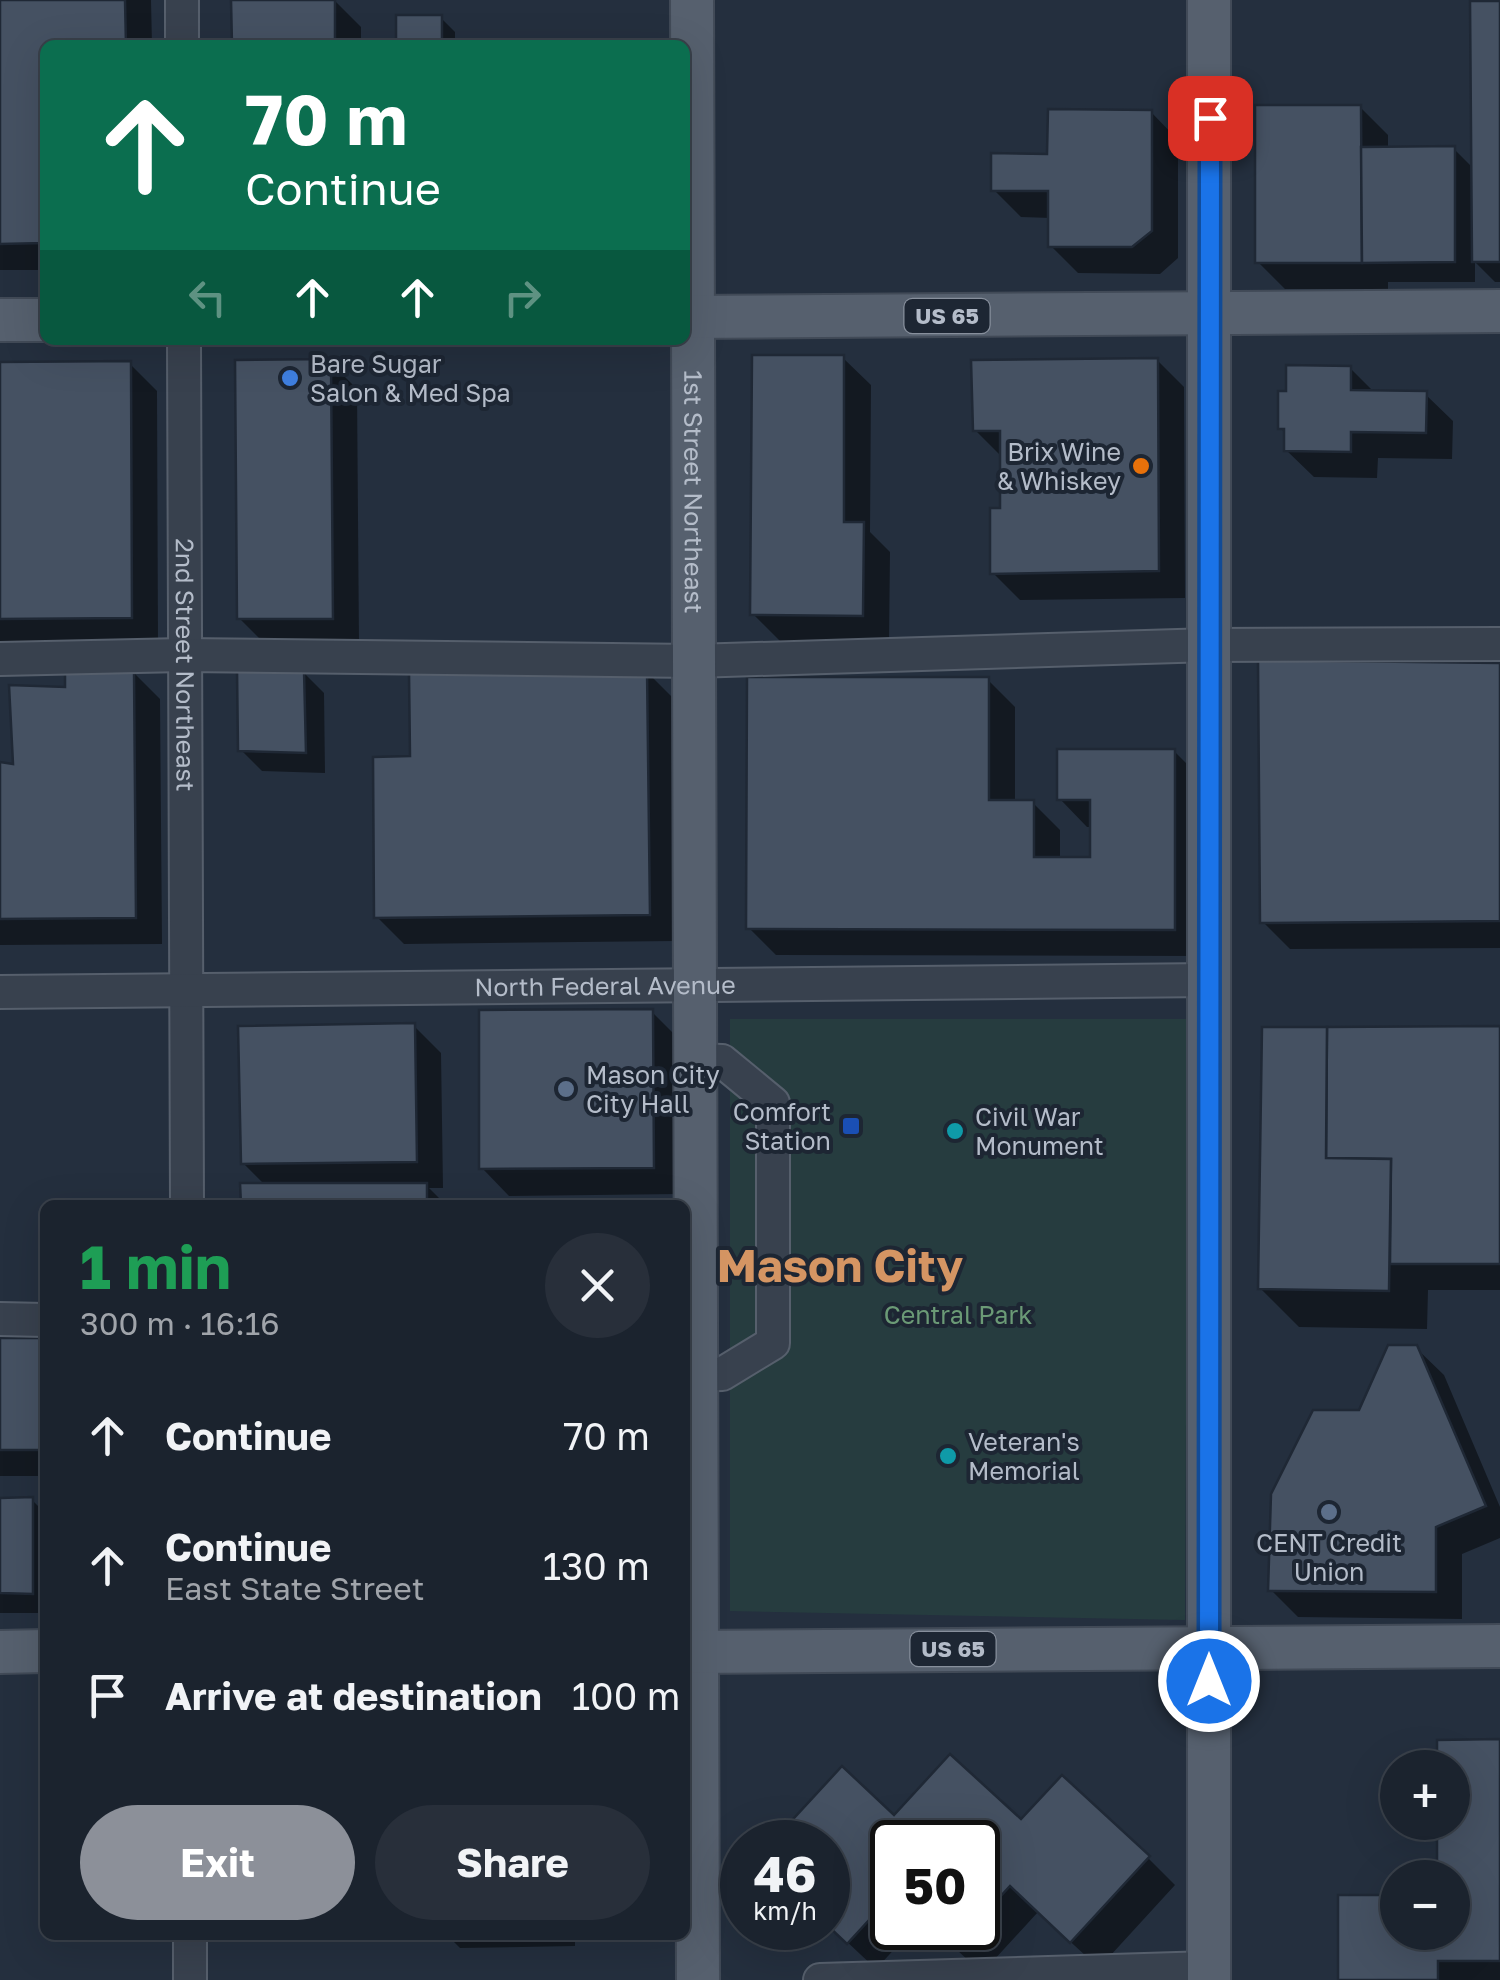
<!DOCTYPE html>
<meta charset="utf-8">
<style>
body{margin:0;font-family:"Golos Text",sans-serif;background:#282f3a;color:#f1f3f6;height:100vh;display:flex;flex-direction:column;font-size:38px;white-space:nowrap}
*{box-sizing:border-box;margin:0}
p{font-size:32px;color:#a0a4aa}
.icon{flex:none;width:55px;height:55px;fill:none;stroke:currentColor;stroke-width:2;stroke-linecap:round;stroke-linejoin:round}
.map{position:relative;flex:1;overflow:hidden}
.drawer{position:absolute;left:40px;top:1200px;width:650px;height:740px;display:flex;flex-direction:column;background:#1b232e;border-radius:15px;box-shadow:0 10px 40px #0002,0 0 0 2px #39404a}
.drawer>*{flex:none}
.guide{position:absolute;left:40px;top:40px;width:650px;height:305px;border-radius:15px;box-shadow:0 10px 40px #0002,0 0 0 2px #39404a;background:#0b6e4f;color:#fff;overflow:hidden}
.tools{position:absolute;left:1380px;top:1750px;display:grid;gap:20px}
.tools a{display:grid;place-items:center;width:90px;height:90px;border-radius:50%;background:#1b232e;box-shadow:0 10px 40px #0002,0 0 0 2px #39404a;font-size:50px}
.speed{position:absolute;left:720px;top:1820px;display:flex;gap:20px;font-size:50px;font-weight:700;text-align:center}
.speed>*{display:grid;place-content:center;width:130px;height:130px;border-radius:50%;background:#1b232e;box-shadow:0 10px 40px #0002,0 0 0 2px #39404a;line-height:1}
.speed small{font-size:25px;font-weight:400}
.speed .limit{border:5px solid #111;border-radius:15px;background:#fff;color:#111}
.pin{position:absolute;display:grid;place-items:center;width:85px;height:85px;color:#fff;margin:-42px;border-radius:20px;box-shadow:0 5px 15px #0006}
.me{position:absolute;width:110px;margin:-55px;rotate:0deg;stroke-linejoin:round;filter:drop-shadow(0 0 8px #0008)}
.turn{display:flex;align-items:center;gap:35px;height:210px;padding:0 40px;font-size:45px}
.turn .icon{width:130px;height:130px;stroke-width:2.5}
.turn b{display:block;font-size:70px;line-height:85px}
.lanes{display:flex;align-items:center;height:95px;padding:0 40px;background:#0003;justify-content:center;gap:50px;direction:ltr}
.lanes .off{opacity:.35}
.round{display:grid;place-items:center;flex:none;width:105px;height:105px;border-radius:52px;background:#282f3a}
.headline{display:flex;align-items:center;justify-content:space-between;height:170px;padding:0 40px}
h1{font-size:60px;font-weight:700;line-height:75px;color:#1e9e55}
.primary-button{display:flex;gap:20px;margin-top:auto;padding:20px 40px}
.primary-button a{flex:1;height:115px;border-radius:60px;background:#8c9099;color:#fff;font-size:40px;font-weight:700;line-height:115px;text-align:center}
.primary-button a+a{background:#282f3a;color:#f1f3f6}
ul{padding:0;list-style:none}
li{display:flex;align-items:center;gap:30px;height:130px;padding:0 40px}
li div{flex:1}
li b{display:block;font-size:38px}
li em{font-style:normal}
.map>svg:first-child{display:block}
</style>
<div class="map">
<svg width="1500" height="1980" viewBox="0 0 1500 1980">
<rect width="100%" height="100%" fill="#242f3e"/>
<path fill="#263c3f" d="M730,1019H1188L1185,1620L730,1611Z"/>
<g fill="#0007">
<path d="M0,0H151L152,45H45V270H0Z"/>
<path d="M334,0L361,27V45H234Z"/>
<path d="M1500,4V282H1495L1475,262V282H1388V289H1285L1258,262L1360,107L1388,135V149H1454L1474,169Z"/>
<path d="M441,18L455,32V45H398Z"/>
<path d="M1151,112L1178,140V258L1160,274L1078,273L1051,246V218L1021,217L994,190L1050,156Z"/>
<path d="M843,358L871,385L870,532L890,552L889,642L780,641L753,614Z"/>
<path d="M1157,360L1184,387L1185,598L1020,600L993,573L1002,511L1003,458L975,430Z"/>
<path d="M330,362L357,389L359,645L267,646L239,618Z"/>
<path d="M0,364H130L157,391L158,644L0,645Z"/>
<path d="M1350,368L1375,393L1425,394L1453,421L1452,459L1378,458L1377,478L1314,477L1286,450L1287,434L1280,428L1288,394Z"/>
<path d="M1500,666V948L1290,949L1263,922Z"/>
<path d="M646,671L673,698L676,941L404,944L377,917L413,759Z"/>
<path d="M133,672L160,699L162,944L0,945V765L15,766L67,689Z"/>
<path d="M303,672L324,693L325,773L262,771L241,750Z"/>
<path d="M988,680L1015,707V803H1033L1060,830V860H1093V827H1087L1060,799L1174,751L1201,778V956L776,955L749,928Z"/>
<path d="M652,1012L679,1039L680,1194L509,1196L482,1168Z"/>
<path d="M414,1026L441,1053L443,1188H429L446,1205H243L265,1185L243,1163Z"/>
<path d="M1500,1028V1290H1428L1427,1329L1299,1327L1260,1288Z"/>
<path d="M0,1340L45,1341V1476H0Z"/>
<path d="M1416,1348L1444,1375L1500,1507V1538L1462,1554V1619L1298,1617L1271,1590L1361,1413Z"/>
<path d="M32,1500L45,1513V1613H0V1501Z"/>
<path d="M1500,1742V1980H1341L1398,1932H1452V1822Z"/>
<path d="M842,1770L894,1818L1021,1823L1148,1858L1175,1885L1099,1968L1038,1912L982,1973L933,1928H978V1842H892V1928H914L876,1969L828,1924V1842H775Z"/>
<path d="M447,1935H575V1946L460,1948Z"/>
</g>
<g fill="#455162" stroke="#1f2835" stroke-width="2.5">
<path d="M0,0H125L126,45H45V243L0,244Z"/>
<path d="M231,0H335V45H232Z"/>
<path d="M1470,1H1500V262H1472Z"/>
<rect x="396" y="15" width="46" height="30"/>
<path d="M1255,105H1361L1362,263H1255Z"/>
<path d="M1048,109L1152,110V231L1132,247H1048V191H991V153L1047,154Z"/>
<path d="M1455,146V262L1362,263L1361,147Z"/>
<path d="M752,355H844V522H864L863,616L750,615Z"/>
<path d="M1158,358L1159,571L990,574V508H1000V431H973L971,360Z"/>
<path d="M331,359L333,619H237L235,360Z"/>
<path d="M131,361L132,618L0,619V362Z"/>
<path d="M1286,365L1351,366V390L1427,391L1426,433L1351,432V452L1284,451V429H1278V391H1286Z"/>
<path d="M1258,660L1500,663V921L1260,923Z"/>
<path d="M134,669L136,918L0,919V762L13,764L9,685L65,687V671Z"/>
<path d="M237,669L304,670L306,753L238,751Z"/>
<path d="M647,669L650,915L374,918L373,757L410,756L409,672Z"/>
<path d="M747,677H989V800H1034V857H1090V800H1057V749H1175V930L746,929Z"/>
<path d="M653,1009L654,1168L479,1169V1010Z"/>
<path d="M415,1023L417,1162L241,1164L238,1026Z"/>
<path d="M1500,1026V1264H1390L1391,1159L1326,1158L1327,1027Z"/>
<path d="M1262,1027H1327L1326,1158L1391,1159L1389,1291L1258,1289Z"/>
<path d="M240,1183H427V1205H241Z"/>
<rect x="0" y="1338" width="45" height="112"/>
<path d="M1388,1345H1417L1486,1506L1436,1527V1592L1268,1591L1271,1494L1313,1410H1359Z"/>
<path d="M33,1497V1594L0,1593V1498Z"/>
<path d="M1500,1739V1961H1438V1980H1338V1895H1398V1932H1452V1878H1437V1822H1452V1768H1437V1740Z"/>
<path d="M950,1754L1021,1819L1062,1775L1150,1856L1070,1943L1010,1886L978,1921V1842H892V1895L847,1944L828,1926V1842H772L842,1766L894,1815Z"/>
<path d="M932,1928H972L954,1947Z"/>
</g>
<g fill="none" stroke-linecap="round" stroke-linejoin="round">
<g stroke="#565f6c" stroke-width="36">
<g id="minor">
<path d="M182,0V45"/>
<path id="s1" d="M184,340L187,1205"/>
<path d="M0,659L183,655L694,661L1210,645L1500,644"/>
<path id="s2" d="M0,992L1210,980"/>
<path d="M696,1060L722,1061L773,1103V1343L722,1374L696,1375"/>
<path d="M0,1319L45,1320"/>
<path d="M190,1935V1980"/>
<path d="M820,1980L1209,1968"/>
</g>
</g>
<g stroke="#414a57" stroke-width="46">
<g id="major">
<path id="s3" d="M692,0L698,1980"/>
<path d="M685,317L1500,311"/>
<path d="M0,320H45"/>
<path d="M0,1652L45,1651"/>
<path d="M685,1652L1500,1646"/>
<path d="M1209,1980V0"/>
</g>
</g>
<use href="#minor" stroke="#38414e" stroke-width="32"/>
<use href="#major" stroke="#56606e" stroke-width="42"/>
</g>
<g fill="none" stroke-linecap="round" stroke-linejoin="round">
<g stroke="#114b97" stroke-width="25">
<path id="route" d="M1209,1681L1210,118"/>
</g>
<use href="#route" stroke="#1a73e8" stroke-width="18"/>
</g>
<circle fill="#3f7fe0" stroke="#1d2633" stroke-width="4" cx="290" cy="378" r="10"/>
<circle fill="#e8710a" stroke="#1d2633" stroke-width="4" cx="1141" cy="466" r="10"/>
<g fill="#5c6f8a" stroke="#1d2633" stroke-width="4">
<circle cx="566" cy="1089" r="10"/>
<circle cx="1329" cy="1512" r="10"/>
</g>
<rect fill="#1a4fb4" stroke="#1d2633" stroke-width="4" x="841" y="1116" width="20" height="20" rx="5"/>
<g fill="#0f9aa8" stroke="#1d2633" stroke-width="4">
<circle cx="955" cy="1131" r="10"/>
<circle cx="948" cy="1456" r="10"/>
</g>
<g text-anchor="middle" stroke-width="8" stroke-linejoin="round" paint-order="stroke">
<g fill="#1d2633" stroke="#878f9c" stroke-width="2.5">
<rect x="904.5" y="299" width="85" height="34" rx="8"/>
<rect x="910.5" y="1632" width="85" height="34" rx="8"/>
</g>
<g font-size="22" font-weight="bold" fill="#b4bcc9">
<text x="947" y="324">US 65</text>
<text x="953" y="1657">US 65</text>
</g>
<g font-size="25" fill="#b4bcc9" stroke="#1d2633" text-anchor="start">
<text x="310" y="373">Bare Sugar<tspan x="310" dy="29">Salon &amp; Med Spa</tspan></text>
<text x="1121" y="461" text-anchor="end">Brix Wine<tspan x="1121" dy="29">&amp; Whiskey</tspan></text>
<text x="586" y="1084">Mason City<tspan x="586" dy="29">City Hall</tspan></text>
<text x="831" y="1121" text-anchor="end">Comfort<tspan x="831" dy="29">Station</tspan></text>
<text x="975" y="1126">Civil War<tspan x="975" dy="29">Monument</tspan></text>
<text x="968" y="1451">Veteran's<tspan x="968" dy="29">Memorial</tspan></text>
<text x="1329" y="1552" text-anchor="middle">CENT Credit<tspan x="1329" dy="29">Union</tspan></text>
</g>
<g font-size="25" fill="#b4bcc9" stroke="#1d2633">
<text dy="9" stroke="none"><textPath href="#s3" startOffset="492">1st Street Northeast</textPath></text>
<text dy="9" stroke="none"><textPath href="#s1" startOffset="325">2nd Street Northeast</textPath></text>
<text dy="9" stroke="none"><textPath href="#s2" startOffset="605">North Federal Avenue</textPath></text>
</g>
<g font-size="25" fill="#6b9a76" stroke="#1d2633">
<text x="958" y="1324">Central Park</text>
</g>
<g font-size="45" font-weight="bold" fill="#d59563" stroke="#1d2633">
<text x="840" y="1282">Mason City</text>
</g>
</g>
</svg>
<div class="tools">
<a>+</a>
<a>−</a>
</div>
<div class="speed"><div>46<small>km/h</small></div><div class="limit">50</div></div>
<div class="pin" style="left:1210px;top:118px;background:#d93025"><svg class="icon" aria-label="arrive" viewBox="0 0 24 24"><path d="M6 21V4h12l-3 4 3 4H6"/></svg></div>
<svg class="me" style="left:1209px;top:1681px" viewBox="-20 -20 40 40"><circle r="17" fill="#1a73e8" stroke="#fff" stroke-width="3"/><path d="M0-11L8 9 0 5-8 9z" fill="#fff"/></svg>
<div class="guide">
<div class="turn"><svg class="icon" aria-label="ahead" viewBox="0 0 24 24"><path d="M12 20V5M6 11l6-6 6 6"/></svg><div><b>70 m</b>Continue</div></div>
<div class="lanes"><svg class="icon off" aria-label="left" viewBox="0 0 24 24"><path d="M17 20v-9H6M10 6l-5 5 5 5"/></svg><svg class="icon" aria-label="ahead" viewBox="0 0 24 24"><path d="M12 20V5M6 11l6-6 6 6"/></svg><svg class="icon" aria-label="ahead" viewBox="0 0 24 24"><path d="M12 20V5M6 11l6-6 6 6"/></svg><svg class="icon off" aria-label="right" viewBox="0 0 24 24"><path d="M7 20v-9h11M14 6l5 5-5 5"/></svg></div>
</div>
<section class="drawer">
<div class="headline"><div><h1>1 min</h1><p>300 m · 16:16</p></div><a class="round"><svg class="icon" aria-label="close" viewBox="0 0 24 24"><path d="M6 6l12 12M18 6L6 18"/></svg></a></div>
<ul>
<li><svg class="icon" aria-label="ahead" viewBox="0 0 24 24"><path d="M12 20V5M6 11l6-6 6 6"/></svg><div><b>Continue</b></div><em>70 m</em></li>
<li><svg class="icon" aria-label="ahead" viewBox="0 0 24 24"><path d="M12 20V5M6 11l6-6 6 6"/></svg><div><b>Continue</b><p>East State Street</p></div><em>130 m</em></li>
<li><svg class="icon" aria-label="arrive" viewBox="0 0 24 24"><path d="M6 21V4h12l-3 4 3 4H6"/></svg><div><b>Arrive at destination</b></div><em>100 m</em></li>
</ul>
<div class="primary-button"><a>Exit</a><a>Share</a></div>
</section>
</div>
